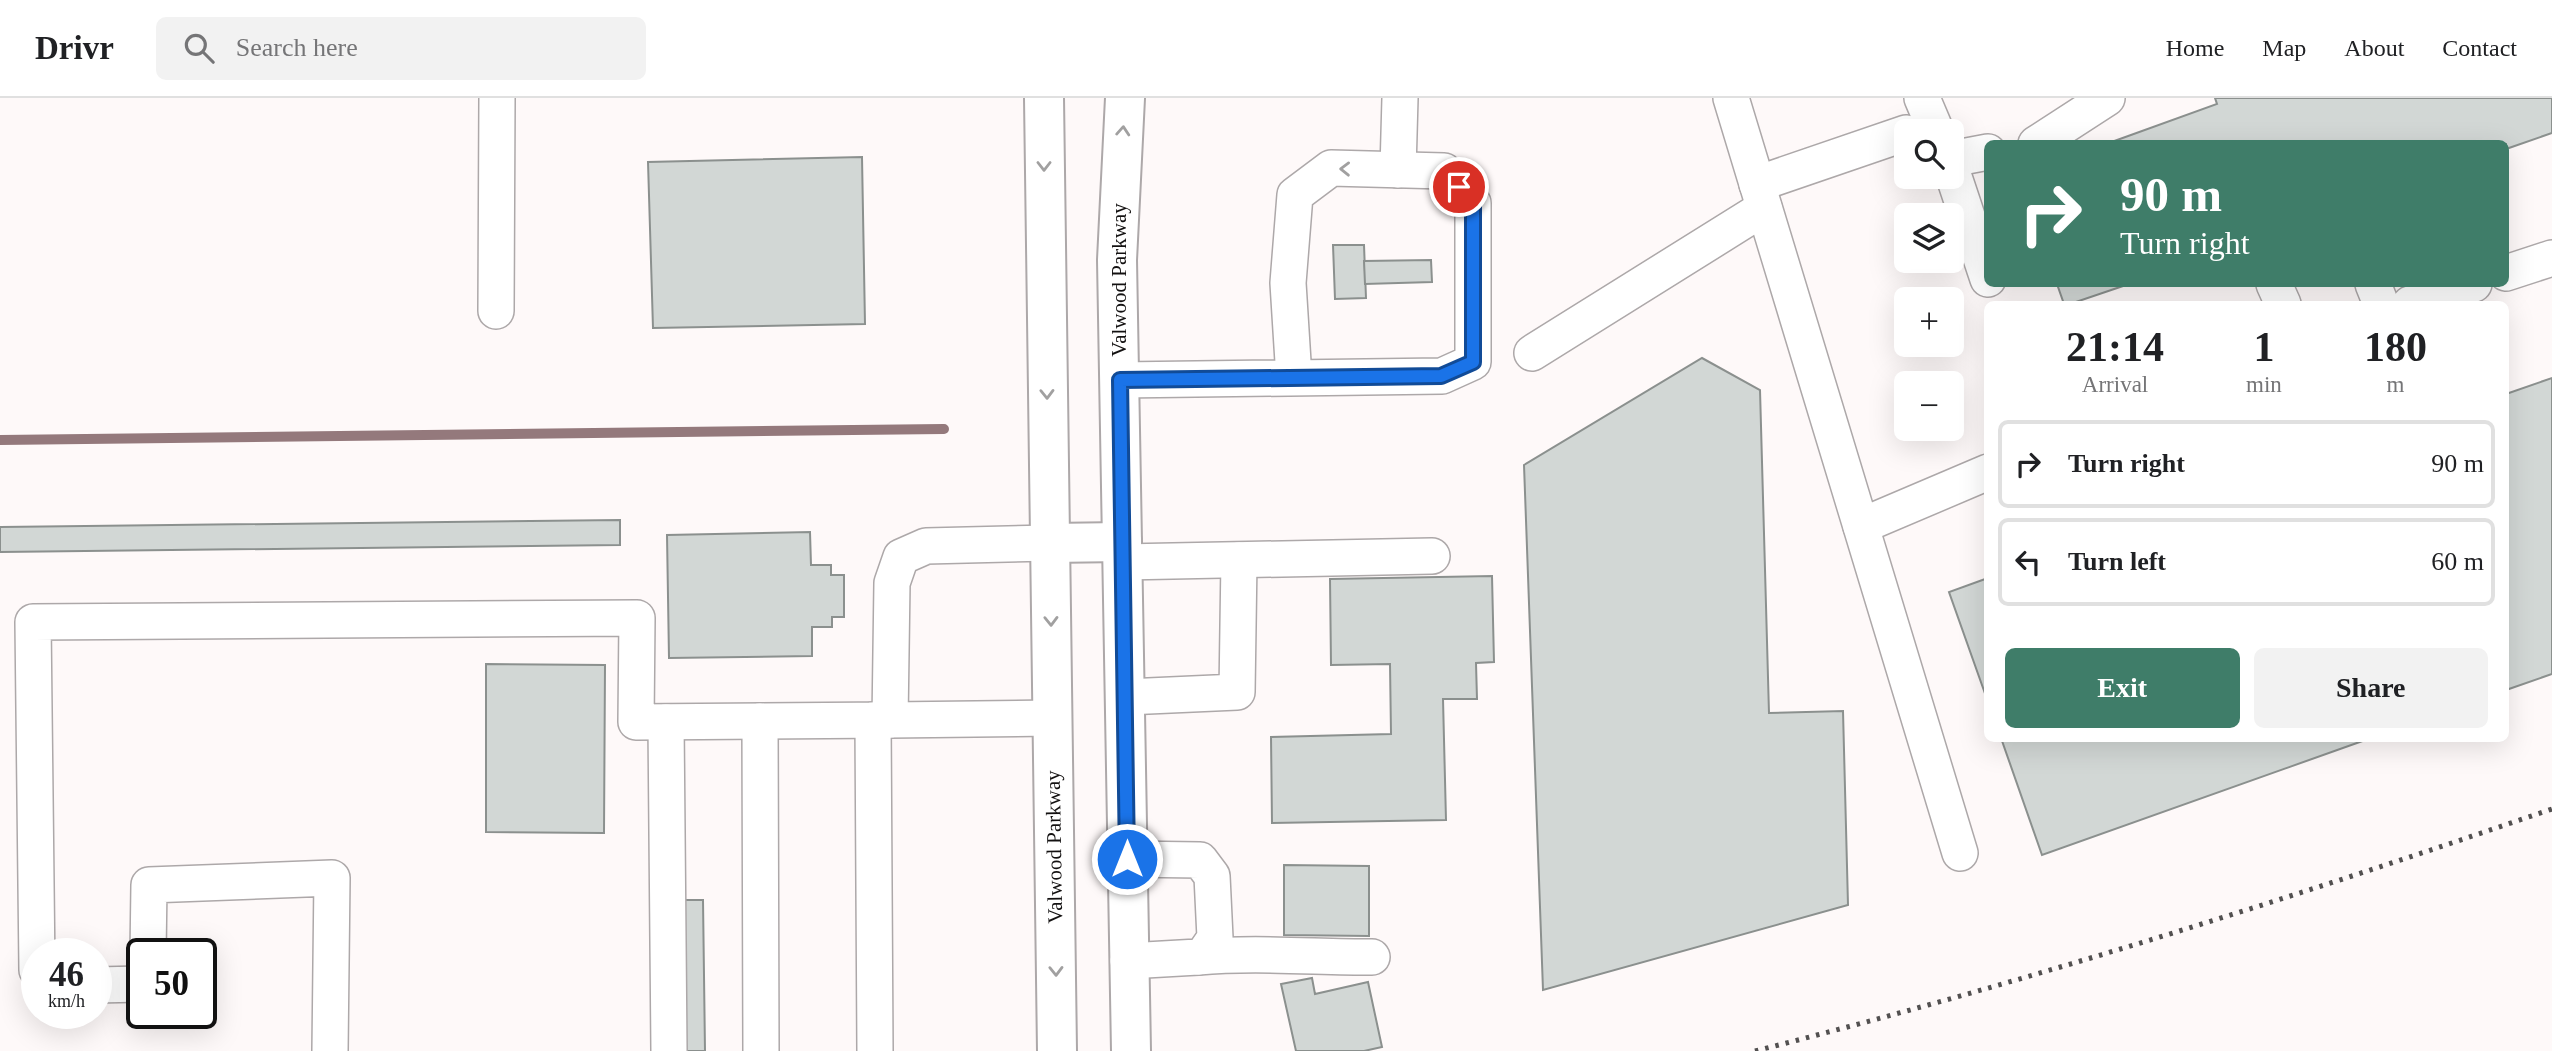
<!DOCTYPE html>
<meta charset="utf-8">
<style>
body{margin:0;font-family:"Times New Roman",serif;background:#f2f2f2;color:#202124;height:100vh;display:flex;flex-direction:column;font-size:26px;white-space:nowrap}
*{box-sizing:border-box;margin:0}
p{font-size:23px;color:#757577}
.icon{flex:none;width:38px;height:38px;fill:none;stroke:currentColor;stroke-width:2;stroke-linecap:round;stroke-linejoin:round}
.map{position:relative;flex:1;overflow:hidden}
.side{position:absolute;left:1984px;top:203px;width:525px;height:441px;display:flex;flex-direction:column;background:#fff;border-radius:10px;box-shadow:0 7px 28px #0002}
.side>*{flex:none}
.guide{position:absolute;left:1984px;top:42px;width:525px;height:147px;border-radius:10px;box-shadow:0 7px 28px #0002;background:#3f7d69;color:#fff;overflow:hidden}
.buttons{position:absolute;left:1894px;top:21px;display:grid;gap:14px}
.buttons a{display:grid;place-items:center;width:70px;height:70px;border-radius:10px;background:#fff;box-shadow:0 7px 28px #0002;font-size:35px}
.speed{position:absolute;left:21px;top:840px;display:flex;gap:14px;font-size:35px;font-weight:700;text-align:center}
.speed>*{display:grid;place-content:center;width:91px;height:91px;border-radius:50%;background:#fff;box-shadow:0 7px 28px #0002;line-height:1}
.speed small{font-size:18px;font-weight:400}
.speed .limit{border:4px solid #111;border-radius:10px;background:#fff;color:#111}
.pin{position:absolute;display:grid;place-items:center;width:60px;height:60px;color:#fff;margin:-30px;border:4px solid #fff;border-radius:50%;box-shadow:0 2px 7px #0007}
.me{position:absolute;width:77px;margin:-38px;rotate:0deg;stroke-linejoin:round;filter:drop-shadow(0 0 5px #0008)}
.turn{display:flex;align-items:center;gap:24px;height:147px;padding:0 21px;font-size:32px}
.turn .icon{width:91px;height:91px;stroke-width:2.5}
.turn b{display:block;font-size:49px;line-height:60px}
.eta{display:flex;justify-content:space-evenly;align-items:center;height:119px;text-align:center}
.eta b{font-size:42px;font-weight:700;line-height:49px}
.button{display:flex;gap:14px;margin-top:auto;padding:14px 21px}
.button a{flex:1;height:80px;border-radius:10px;background:#3f7d69;color:#fff;font-size:28px;font-weight:700;line-height:80px;text-align:center}
.button a+a{background:#f2f2f2;color:#202124}
ul{padding:0;list-style:none}
li{display:flex;align-items:center;gap:21px;height:88px;margin:0 14px 10px;padding:0 7px;border:4px solid #e0e0e0;border-radius:10px}
li div{flex:1}
li b{display:block;font-size:26px}
li em{font-style:normal}
header{display:flex;align-items:center;gap:42px;box-sizing:border-box;height:98px;padding:0 35px;background:#fff;border-bottom:2px solid #e0e0e0}
header strong{font-size:33px}
nav{display:flex;gap:38px;margin-inline-start:auto;font-size:24px}
.search{width:490px;height:63px;background:#f2f2f2;display:flex;align-items:center;gap:18px;box-sizing:border-box;padding:0 24px;border-radius:10px;color:#757577;font-size:26px}
.map>svg:first-child{display:block}
</style>
<header>
<strong>Drivr</strong>
<div class="search"><svg class="icon" aria-label="search" viewBox="0 0 24 24"><circle cx="10" cy="10" r="6"/><path d="M15 15l6 6"/></svg>Search here</div>
<nav><a>Home</a><a>Map</a><a>About</a><a>Contact</a></nav>
</header>
<div class="map">
<svg width="2552" height="953" viewBox="0 0 2552 953">
<rect width="100%" height="100%" fill="#fef9f9"/>
<g fill="none" stroke-linecap="round" stroke-linejoin="round">
<path stroke="#94797c" stroke-width="10" d="M0,342L944,331"/>
</g>
<g fill="#d2d7d5" stroke="#8b908e" stroke-width="2">
<path d="M2215,0H2552V35L2506,51V46H2106L2217,6Z"/>
<path d="M862,59L865,226L653,230L648,64Z"/>
<path d="M1333,147H1364L1366,200L1335,201Z"/>
<path d="M1431,162L1432,184L1365,186L1364,163Z"/>
<path d="M2057,186H2129L2070,206H2064Z"/>
<path d="M1702,260L1760,292L1769,615L1843,613L1848,807L1543,892L1524,367Z"/>
<path d="M2552,280V576L2506,592V296Z"/>
<path d="M620,422V447L0,454V429Z"/>
<path d="M810,434L811,467H831V477H844V519H832V529H812V558L669,560L667,437Z"/>
<path d="M1492,478L1494,564L1476,565L1477,601H1443L1446,722L1272,725L1271,639L1391,636L1390,566L1331,567L1330,481Z"/>
<path d="M1988,480V604L1949,494Z"/>
<path d="M486,566L605,567L604,735L486,734Z"/>
<path d="M2001,640H2371L2042,757Z"/>
<path d="M1284,767L1369,768V838L1284,837Z"/>
<path d="M679,802H703L705,953H680Z"/>
<path d="M1312,880L1315,896L1368,884L1382,949L1364,953H1296L1281,886Z"/>
</g>
<g fill="none" stroke-linecap="round" stroke-linejoin="round">
<g stroke="#ada8a9" stroke-width="38">
<g id="minor">
<path d="M1731,0L1960,755"/>
<path d="M1922,0L1936,33"/>
<path d="M2036,46L2107,0"/>
<path d="M1951,61L1988,54"/>
<path d="M1951,70L1988,181"/>
<path d="M1398,72L1400,0"/>
<path d="M1757,86L1906,35"/>
<path d="M2506,175L2552,160"/>
<path d="M2274,186L2283,206"/>
<path d="M2373,186L2381,206"/>
<path d="M2410,206L2474,186"/>
<path d="M496,213L497,0"/>
<path d="M1532,255L1764,110"/>
<path d="M1120,282L1442,278L1473,264V105L1444,73L1331,70L1295,97L1288,185L1294,280"/>
<path d="M1861,428L1988,374"/>
<path d="M1123,464L1432,458"/>
<path d="M1126,599L1237,594L1239,462"/>
<path d="M873,622L875,953"/>
<path d="M890,622L1052,620"/>
<path d="M760,623L761,953"/>
<path d="M666,624L669,953"/>
<path d="M1127,761L1200,762L1212,778L1215,840L1204,856L1198,859L1128,863"/>
<path d="M148,856L149,787L332,780L330,953"/>
<path d="M1198,859C1255,854 1314,859 1372,859"/>
<path d="M37,872L33,524L637,520L636,624L890,622L892,485L901,459L926,448L1050,445"/>
<path d="M96,887L142,886"/>
</g>
</g>
<g stroke="#ada8a9" stroke-width="42">
<g id="major">
<path d="M1044,0L1057,953"/>
<path d="M1125,0L1117,162L1131,953"/>
<path d="M1050,445L1122,444"/>
</g>
</g>
<use href="#minor" stroke="#fff" stroke-width="35"/>
<use href="#major" stroke="#fff" stroke-width="38"/>
<path stroke="#525050" stroke-width="5" stroke-dasharray="3.5 7" stroke-linecap="butt" d="M1755,953C2024,885 2289,801 2552,711"/>
</g>
<defs><path id="oneway-chevron" d="M-2-3.5L2.5 0L-2 3.5" fill="none" stroke-width="1.6" stroke-linecap="round" stroke-linejoin="round" transform="scale(1.75)"/></defs>
<g stroke="#a1a0a0">
<use href="#oneway-chevron" transform="translate(1123 33) rotate(-86)"/>
<use href="#oneway-chevron" transform="translate(1044 68) rotate(90)"/>
<use href="#oneway-chevron" transform="translate(1345 71) rotate(-179)"/>
<use href="#oneway-chevron" transform="translate(1047 296) rotate(89)"/>
<use href="#oneway-chevron" transform="translate(1051 523) rotate(89)"/>
<use href="#oneway-chevron" transform="translate(1056 873) rotate(89)"/>
</g>
<g fill="none" stroke-linecap="round" stroke-linejoin="round">
<g stroke="#114b97" stroke-width="18">
<path id="route" d="M1127,761L1120,282L1441,278L1473,264V105L1459,89"/>
</g>
<use href="#route" stroke="#1a73e8" stroke-width="12"/>
</g>
<g text-anchor="middle" stroke-width="5" stroke-linejoin="round" paint-order="stroke">
<g font-size="21" fill="#131111" stroke="#fff">
<text transform="translate(1119 182) rotate(-90)" y="7">Valwood Parkway</text>
<text transform="translate(1054 749) rotate(-91)" y="7">Valwood Parkway</text>
</g>
</g>
</svg>
<div class="buttons">
<a><svg class="icon" aria-label="search" viewBox="0 0 24 24"><circle cx="10" cy="10" r="6"/><path d="M15 15l6 6"/></svg></a>
<a><svg class="icon" aria-label="layers" viewBox="0 0 24 24"><path d="M12 4l9 5-9 5-9-5zM3 14l9 5 9-5"/></svg></a>
<a>+</a>
<a>−</a>
</div>
<div class="speed"><div>46<small>km/h</small></div><div class="limit">50</div></div>
<div class="pin" style="left:1459px;top:89px;background:#d93025"><svg class="icon" aria-label="arrive" viewBox="0 0 24 24"><path d="M6 21V4h12l-3 4 3 4H6"/></svg></div>
<svg class="me" style="left:1127px;top:761px" viewBox="-20 -20 40 40"><circle r="17" fill="#1a73e8" stroke="#fff" stroke-width="3"/><path d="M0-11L8 9 0 5-8 9z" fill="#fff"/></svg>
<div class="guide">
<div class="turn"><svg class="icon" aria-label="right" viewBox="0 0 24 24"><path d="M7 20v-9h11M14 6l5 5-5 5"/></svg><div><b>90 m</b>Turn right</div></div>
</div>
<section class="side">
<div class="eta">
<div><b>21:14</b><p>Arrival</p></div>
<div><b>1</b><p>min</p></div>
<div><b>180</b><p>m</p></div>
</div>
<ul>
<li><svg class="icon" aria-label="right" viewBox="0 0 24 24"><path d="M7 20v-9h11M14 6l5 5-5 5"/></svg><div><b>Turn right</b></div><em>90 m</em></li>
<li><svg class="icon" aria-label="left" viewBox="0 0 24 24"><path d="M17 20v-9H6M10 6l-5 5 5 5"/></svg><div><b>Turn left</b></div><em>60 m</em></li>
</ul>
<div class="button"><a>Exit</a><a>Share</a></div>
</section>
</div>
